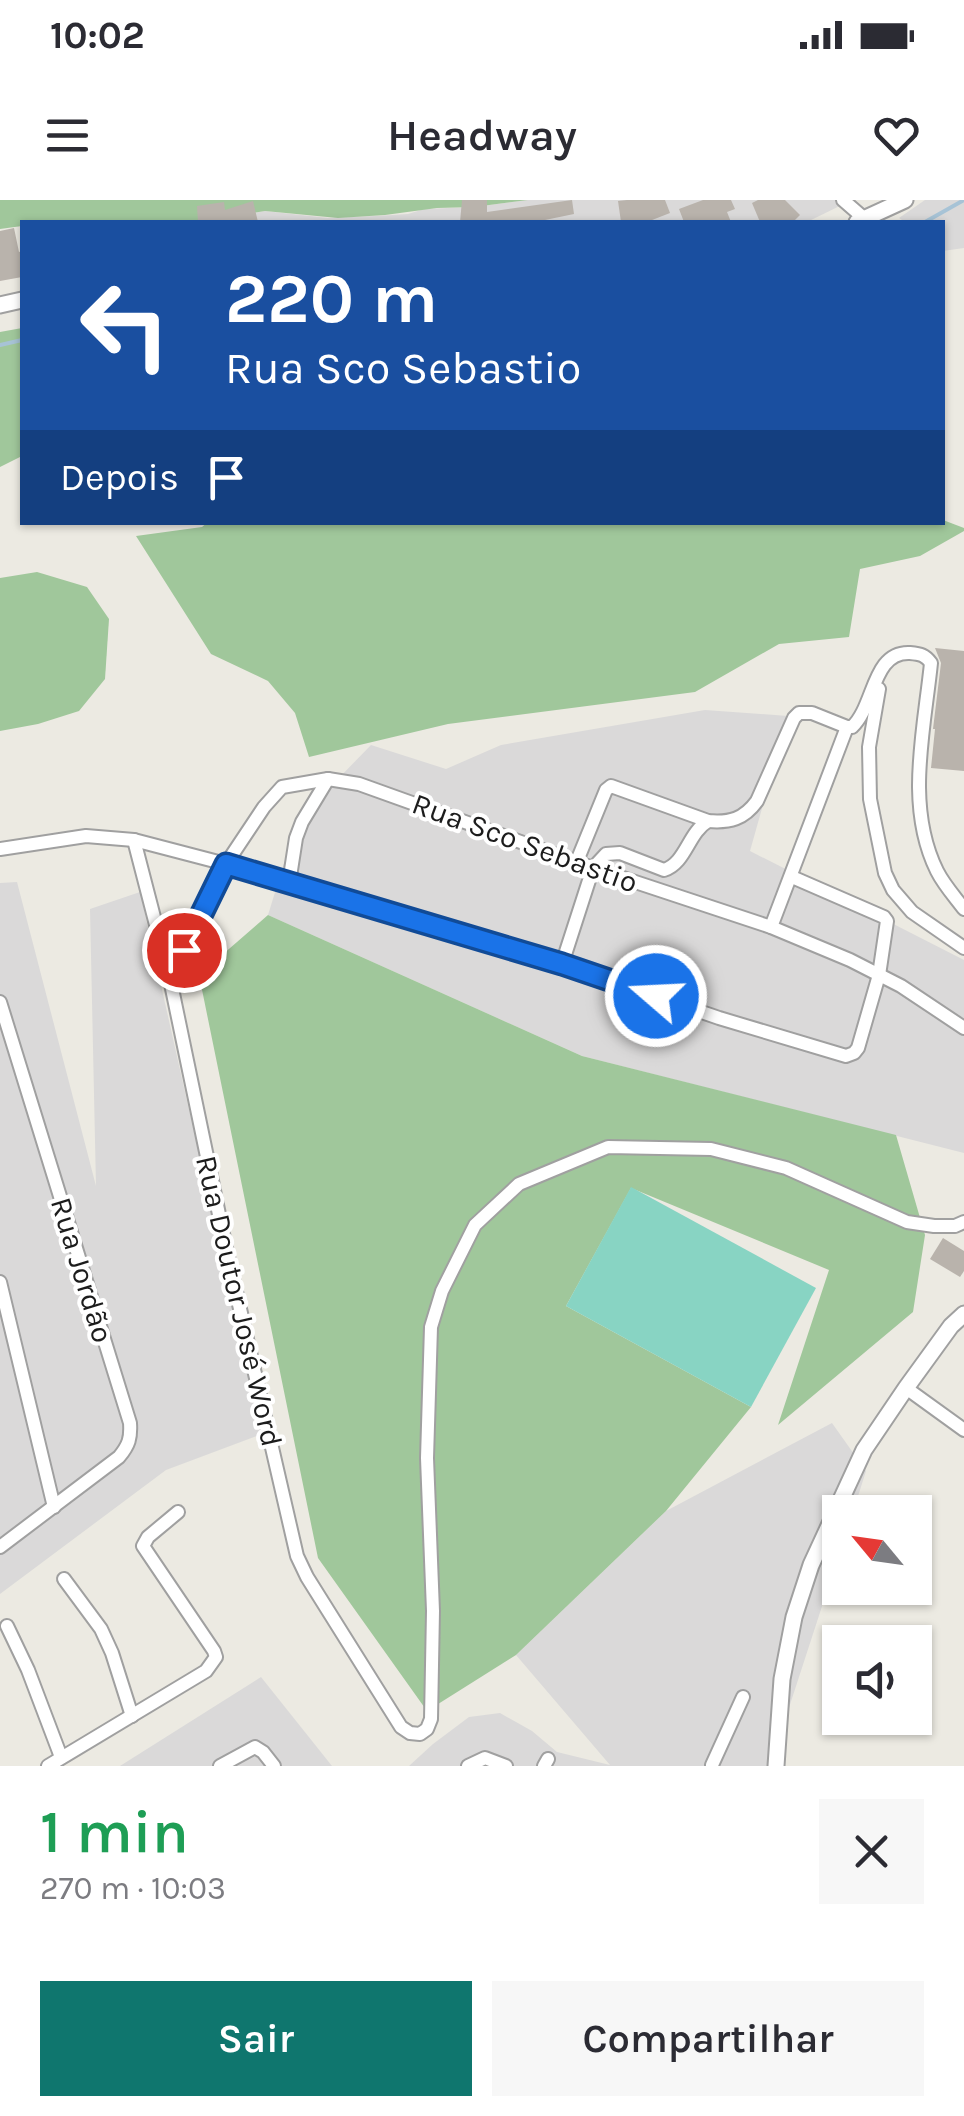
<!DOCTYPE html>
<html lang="pt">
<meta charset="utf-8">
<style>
body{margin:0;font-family:Karla,sans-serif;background:#f7f7f7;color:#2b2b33;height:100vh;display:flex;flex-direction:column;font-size:38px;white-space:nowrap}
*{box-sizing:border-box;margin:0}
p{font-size:32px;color:#7c7c81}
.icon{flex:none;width:55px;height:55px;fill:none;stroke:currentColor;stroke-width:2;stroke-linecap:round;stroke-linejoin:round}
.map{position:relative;height:1566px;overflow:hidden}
.side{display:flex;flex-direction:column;background:#fff;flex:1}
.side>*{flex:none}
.guide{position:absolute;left:20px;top:20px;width:925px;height:305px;border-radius:0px;box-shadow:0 2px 8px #0004;background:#1a4fa0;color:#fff;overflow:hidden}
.needle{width:65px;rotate:299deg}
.controls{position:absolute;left:822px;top:1295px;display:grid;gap:20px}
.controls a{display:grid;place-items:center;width:110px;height:110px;border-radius:0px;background:#fff;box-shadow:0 2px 8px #0004;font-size:50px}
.pin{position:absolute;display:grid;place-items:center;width:85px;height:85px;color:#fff;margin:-42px;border:5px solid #fff;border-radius:50%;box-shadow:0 2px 10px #0007}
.me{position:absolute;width:110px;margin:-55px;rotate:289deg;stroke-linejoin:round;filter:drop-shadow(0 0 8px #0008)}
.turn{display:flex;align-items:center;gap:35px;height:210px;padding:0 40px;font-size:45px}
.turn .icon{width:130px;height:130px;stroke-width:2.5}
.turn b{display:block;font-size:70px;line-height:85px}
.then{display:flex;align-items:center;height:95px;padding:0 40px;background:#0003;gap:20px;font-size:38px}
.round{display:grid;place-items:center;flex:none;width:105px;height:105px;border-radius:0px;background:#f7f7f7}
.overview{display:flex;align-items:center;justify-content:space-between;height:170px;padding:0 40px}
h1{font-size:60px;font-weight:600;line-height:75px;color:#1e9e55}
.primary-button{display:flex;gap:20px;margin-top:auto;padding:20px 40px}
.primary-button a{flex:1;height:115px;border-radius:0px;background:#0f766e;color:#fff;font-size:40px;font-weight:600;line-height:115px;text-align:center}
.primary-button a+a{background:#f7f7f7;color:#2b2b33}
.status{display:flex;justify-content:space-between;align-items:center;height:70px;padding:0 50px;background:#fff;direction:ltr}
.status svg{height:28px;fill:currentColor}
header{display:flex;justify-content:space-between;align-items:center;height:130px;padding:0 40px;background:#fff;font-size:45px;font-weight:600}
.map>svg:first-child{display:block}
</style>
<div class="status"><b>10:02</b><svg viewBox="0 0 49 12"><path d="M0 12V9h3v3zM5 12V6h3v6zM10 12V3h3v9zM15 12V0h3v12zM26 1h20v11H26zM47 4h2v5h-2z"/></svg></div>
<header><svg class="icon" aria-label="menu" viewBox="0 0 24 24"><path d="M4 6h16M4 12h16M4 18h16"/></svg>Headway<svg class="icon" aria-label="heart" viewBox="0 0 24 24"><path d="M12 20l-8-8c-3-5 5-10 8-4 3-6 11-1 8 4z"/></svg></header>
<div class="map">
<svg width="964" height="1566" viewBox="0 0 964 1566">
<rect width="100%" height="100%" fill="#eceae2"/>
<g fill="#dad9d9">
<path d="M528,0H852L807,22H172L212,20L265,11L328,18L376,16L408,14L424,9L474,7Z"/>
<path d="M925,0H964V48L943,51L942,22H905L899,18Z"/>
<path d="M705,510L788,516L750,651L964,760V953L582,856L268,715L297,621L371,545L446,569L501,545Z"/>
<path d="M17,682L96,986L90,709L140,692L262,1234L166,1270L0,1394V683Z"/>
<path d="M832,1223L866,1271L853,1312H840V1351L770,1566H409L433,1544L469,1517L500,1513L532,1531L557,1552L610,1565L516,1455L666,1311Z"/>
<path d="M261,1477L332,1566H120Z"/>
</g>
<g fill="#a0c79b">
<path d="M0,0H528L474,7L437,8L385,15L338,18L265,11L212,20L170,22H22V26L0,29Z"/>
<path d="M22,128V256L0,267V132Z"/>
<path d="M943,320L964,328V331L920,356L860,369L849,437L779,444L695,492L448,524L309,557L295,513L268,481L211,454L136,336L202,327L208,322H942Z"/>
<path d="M37,372L87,387L109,419L105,479L79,511L38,524L0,531V378Z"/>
<path d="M268,715L582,856L896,935L925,1035L913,1112L778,1225L829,1070L631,988L566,1106L751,1207L666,1311L516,1455L427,1511L318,1358L199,775Z"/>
</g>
<path fill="#88d4c3" d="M631,987L816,1088L751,1207L566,1106Z"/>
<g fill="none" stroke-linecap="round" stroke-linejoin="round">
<g stroke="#a7c3d6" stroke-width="4">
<path d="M925,22L964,0"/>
<path d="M0,145L22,140"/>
</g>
</g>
<g fill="#b9b3ac">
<path d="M462,0H487V12L572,0L574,14L545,20L546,22H460Z"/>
<path d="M627,0H665L670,13L647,22H621L618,1Z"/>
<path d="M703,0H731L735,9L727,12L731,22H684L679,9Z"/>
<path d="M758,0H785L800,15L793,22H760L752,3Z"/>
<path d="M253,1L258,22H198L197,6L224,2L225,10Z"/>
<path d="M14,28L19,52L22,51V77L0,81V31Z"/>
<path d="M935,448L964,451V571L931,568L935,529H933L941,463Z"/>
<path d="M943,1038L964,1051V1071L960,1077L930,1059Z"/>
</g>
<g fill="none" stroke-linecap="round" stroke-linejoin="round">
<g stroke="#a0a0a0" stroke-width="16">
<g id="minor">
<path d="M843,0L866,20"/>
<path d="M879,489L869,547L870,599L885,673L893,690L912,712L964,748"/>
<path d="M134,640L170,779L226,1048L297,1356L307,1377L401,1527L410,1533L420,1534L427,1529L431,1519L433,1411L427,1258L431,1127L442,1091L475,1025L519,984L608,947L711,949L786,968L907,1022L934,1026H955L964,1022"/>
<path d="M0,649L86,636L134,640L226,664L562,764L719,818L846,856L854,853L858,848L879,775L887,721L884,717L792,677"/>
<path d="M577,661L606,590L611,586L708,621C730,623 744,619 757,601L794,518L799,513H812L847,527H852C875,506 872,451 910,453C921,454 925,455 931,463C924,532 905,606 937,671C944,685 955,697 964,709"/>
<path d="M289,683L296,638L302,622L328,579"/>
<path d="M771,727L847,527"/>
<path d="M562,764L593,668L606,654L620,653L664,670C686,663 688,633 708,621"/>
<path d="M170,779L226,664L264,607L282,587L328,579L359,584L593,668L771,727L850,760L901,786L964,828"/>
<path d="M0,802L130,1223C131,1238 129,1245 119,1257L0,1347"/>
<path d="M0,1082L54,1307"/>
<path d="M906,1188L964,1230"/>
<path d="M64,1379L101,1429L112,1453L132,1516"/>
<path d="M7,1426L28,1470L61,1557"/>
<path d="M712,1565L743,1497"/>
<path d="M48,1566L206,1471L216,1457L214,1451L143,1346L148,1337L178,1312"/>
<path d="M220,1566L255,1547L263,1552L274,1566"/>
<path d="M468,1566L485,1558L506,1566"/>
<path d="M544,1566L548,1559"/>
</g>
</g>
<g stroke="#a0a0a0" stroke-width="19">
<g id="tertiary">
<path d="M857,22L905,0"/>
<path d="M0,105L22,100"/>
<path d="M776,1566L782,1479L794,1417L811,1365L864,1250L906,1188L951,1126L964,1114"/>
</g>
</g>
<use href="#minor" stroke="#fff" stroke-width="12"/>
<use href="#tertiary" stroke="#fff" stroke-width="15"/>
</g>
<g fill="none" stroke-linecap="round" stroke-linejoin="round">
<g stroke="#114b97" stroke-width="25">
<path id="route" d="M184,750L226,664L562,764L656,796"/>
</g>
<use href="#route" stroke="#1a73e8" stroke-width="18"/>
</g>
<g text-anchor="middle" stroke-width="8" stroke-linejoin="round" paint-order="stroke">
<g font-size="30" fill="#1c1c1c" stroke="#fff">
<text transform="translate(525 643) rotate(20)" y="10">Rua Sco Sebastio</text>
<text transform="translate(82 1070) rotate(73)" y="10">Rua Jordão</text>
<text transform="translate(239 1101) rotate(77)" y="10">Rua Doutor José Word</text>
</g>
</g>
</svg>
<div class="controls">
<a><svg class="needle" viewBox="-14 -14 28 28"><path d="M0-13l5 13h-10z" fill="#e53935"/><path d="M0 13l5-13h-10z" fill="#7c7c81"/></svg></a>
<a><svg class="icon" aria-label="sound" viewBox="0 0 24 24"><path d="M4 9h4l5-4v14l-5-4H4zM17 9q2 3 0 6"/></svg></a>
</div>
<div class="pin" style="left:184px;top:750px;background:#d93025"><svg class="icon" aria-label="arrive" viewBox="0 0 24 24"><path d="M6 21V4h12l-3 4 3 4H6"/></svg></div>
<svg class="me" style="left:656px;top:796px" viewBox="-20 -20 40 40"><circle r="17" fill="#1a73e8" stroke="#fff" stroke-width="3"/><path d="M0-11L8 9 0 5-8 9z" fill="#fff"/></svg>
<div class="guide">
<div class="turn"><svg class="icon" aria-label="left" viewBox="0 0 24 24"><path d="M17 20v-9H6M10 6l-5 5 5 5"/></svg><div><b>220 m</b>Rua Sco Sebastio</div></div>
<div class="then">Depois<svg class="icon" aria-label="arrive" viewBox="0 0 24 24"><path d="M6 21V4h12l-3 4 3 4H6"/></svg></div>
</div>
</div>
<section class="side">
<div class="overview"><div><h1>1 min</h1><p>270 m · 10:03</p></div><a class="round"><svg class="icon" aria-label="close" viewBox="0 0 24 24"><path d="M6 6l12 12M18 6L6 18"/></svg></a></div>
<div class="primary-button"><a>Sair</a><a>Compartilhar</a></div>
</section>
